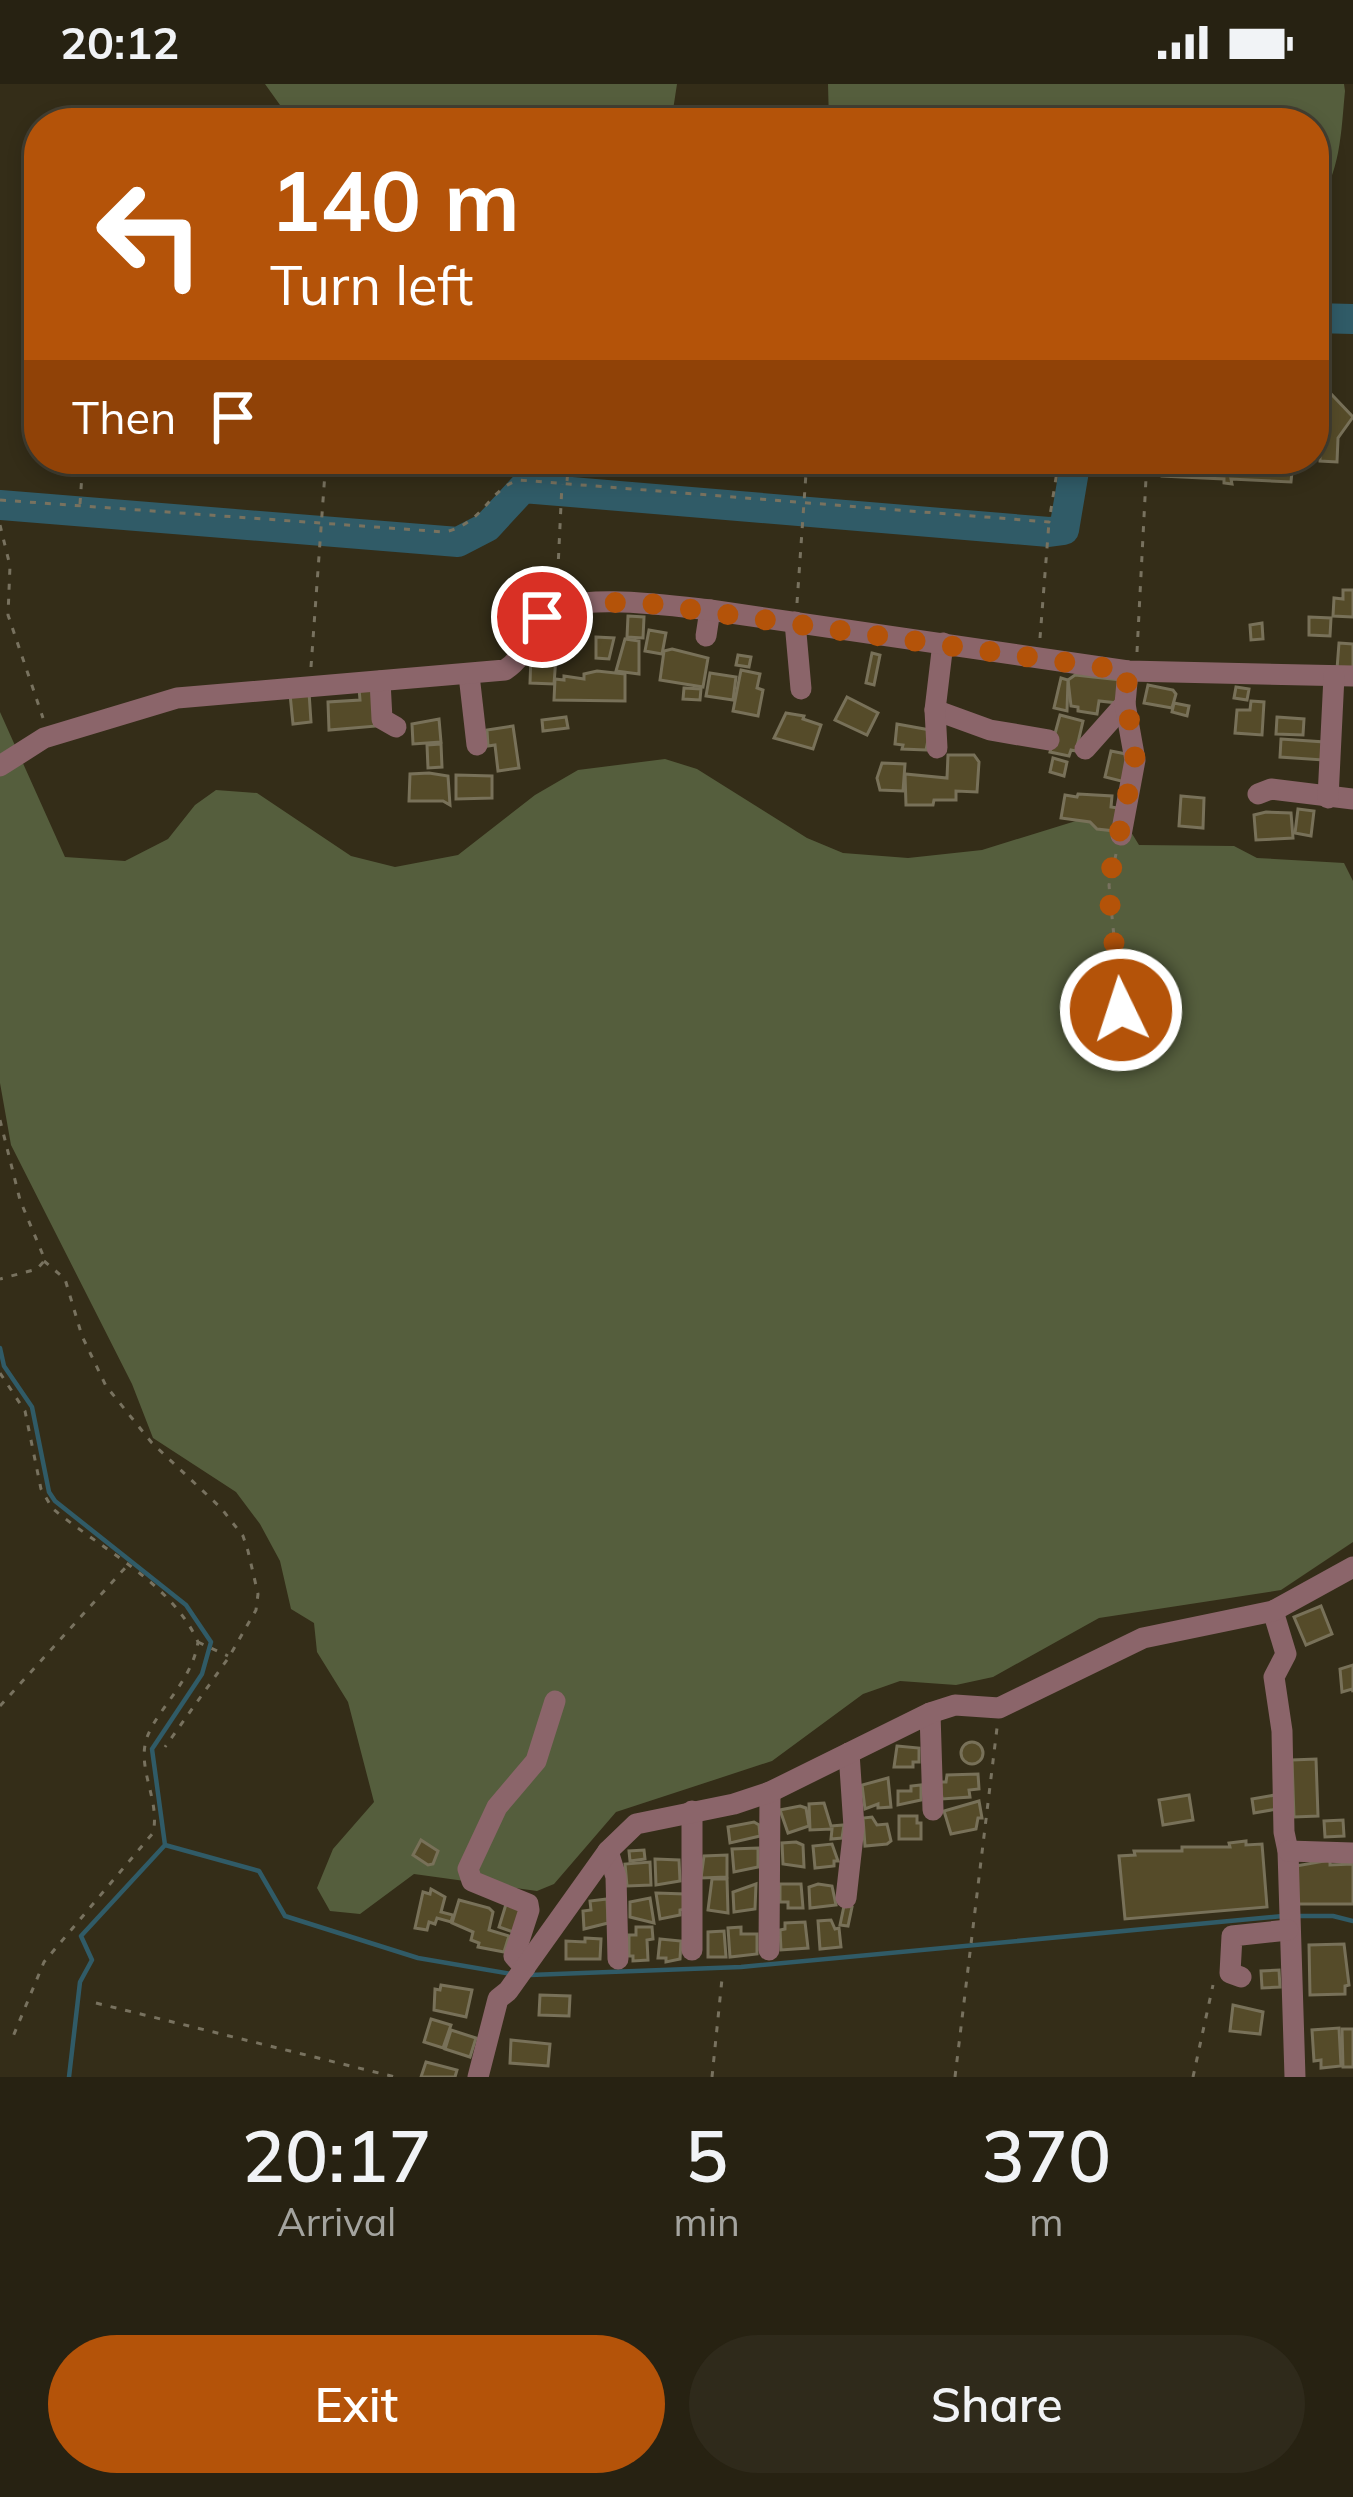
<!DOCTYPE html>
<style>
body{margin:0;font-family:Mulish,sans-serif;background:#2f2a1b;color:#f1f3f6;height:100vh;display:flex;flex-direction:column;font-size:45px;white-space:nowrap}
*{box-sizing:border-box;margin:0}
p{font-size:39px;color:#a4a49f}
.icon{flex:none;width:66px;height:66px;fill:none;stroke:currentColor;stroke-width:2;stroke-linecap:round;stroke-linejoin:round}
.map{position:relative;height:1993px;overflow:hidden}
.details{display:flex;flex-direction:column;background:#272212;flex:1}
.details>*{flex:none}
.guide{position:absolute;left:24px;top:24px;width:1305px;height:366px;border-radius:48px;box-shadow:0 6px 18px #0003,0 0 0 3px #433f32;background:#b45309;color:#fff;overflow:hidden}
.pin{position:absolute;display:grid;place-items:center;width:102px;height:102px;color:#fff;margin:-51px;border:6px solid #fff;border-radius:50%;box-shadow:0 3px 12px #0007}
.me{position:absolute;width:132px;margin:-66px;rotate:356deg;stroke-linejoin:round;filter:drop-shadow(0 0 9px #0008)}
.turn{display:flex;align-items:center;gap:42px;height:252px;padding:0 48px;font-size:54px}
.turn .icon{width:156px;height:156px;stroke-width:2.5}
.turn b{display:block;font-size:84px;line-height:102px}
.then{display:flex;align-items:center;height:114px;padding:0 48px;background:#0003;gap:24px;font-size:45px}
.eta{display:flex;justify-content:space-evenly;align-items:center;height:204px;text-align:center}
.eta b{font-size:72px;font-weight:600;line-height:84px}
.cta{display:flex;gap:24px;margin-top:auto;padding:24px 48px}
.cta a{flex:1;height:138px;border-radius:72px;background:#b45309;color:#fff;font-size:48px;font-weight:600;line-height:138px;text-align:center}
.cta a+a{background:#2f2a1b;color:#f1f3f6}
.status{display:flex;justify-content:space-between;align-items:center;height:84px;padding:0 60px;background:#272212;direction:ltr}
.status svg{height:33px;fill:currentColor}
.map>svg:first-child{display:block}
</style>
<div class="status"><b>20:12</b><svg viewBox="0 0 49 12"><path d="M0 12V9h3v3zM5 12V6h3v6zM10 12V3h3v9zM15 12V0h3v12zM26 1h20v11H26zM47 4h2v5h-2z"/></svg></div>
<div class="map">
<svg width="1353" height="1993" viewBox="0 0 1353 1993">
<rect width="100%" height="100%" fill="#342d18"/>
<g fill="#555e3d">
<path d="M265,0H677L671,39H473L393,32L330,33L280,21Z"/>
<path d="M828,0H1344L1345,7C1341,47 1341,92 1314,123V39H829Z"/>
<path d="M0,628L65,773L125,777L168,755L195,721L216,706L257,709L351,772L395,783L458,771L535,711L578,686L665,675L697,685L807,754L843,769L908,774L982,766L1079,736L1099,734L1131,748L1139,761L1234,762L1257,774L1344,779L1353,797V1458L1281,1506L1099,1534L993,1593L956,1601L900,1597L863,1610L772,1677L616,1728L554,1800L537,1807L414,1790L360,1830L330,1827L317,1804L333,1765L374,1718L348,1618L317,1568L314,1539L291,1525L280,1477L260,1440L236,1408L153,1354L132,1300L11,1061L0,999Z"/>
</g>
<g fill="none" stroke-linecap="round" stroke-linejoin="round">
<g stroke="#305b67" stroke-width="4.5">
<path d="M0,1264L4,1282L32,1323L49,1408L55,1417L186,1521L211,1558L202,1590L152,1665L165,1761L81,1852L92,1876L80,1898L69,1993"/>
<path d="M165,1761L259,1787L285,1832L418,1874L512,1890"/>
<path d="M1295,1832H1333L1353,1837"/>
<path d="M530,1891L741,1883L1283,1832"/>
</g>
<g stroke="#305b67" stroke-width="30">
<path d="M1314,234L1353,235"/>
<path d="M0,421L458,458L487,443L523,404L1049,448L1064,446L1076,375"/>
</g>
</g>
<g fill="#554b29" stroke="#787159" stroke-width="3">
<path d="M1315,293L1353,333L1338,354L1337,378L1320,377V366H1314Z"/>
<path d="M1162,375H1298L1293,377L1291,398L1231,395L1232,400L1224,399V395L1162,392Z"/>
<path d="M1343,506H1353V533L1333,532L1334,514L1343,515Z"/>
<path d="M628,532L644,533L643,554L627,553Z"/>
<path d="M1309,533L1331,534L1330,552L1309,551Z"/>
<path d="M1262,539L1263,555L1251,556L1250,541Z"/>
<path d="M649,546L666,549L662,570L645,567Z"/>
<path d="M596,553L614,554L609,575L596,574Z"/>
<path d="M625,555L639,557V590L616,587Z"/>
<path d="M1339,559L1353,560V586L1337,585Z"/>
<path d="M672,565L708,574L703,603L660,596L664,567Z"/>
<path d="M872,569L880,571L874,601L866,599Z"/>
<path d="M738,571L751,573L749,583L736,581Z"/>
<path d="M531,572L556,573L554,600L530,599Z"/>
<path d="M741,586L760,590L757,604L763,606L758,632L733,627Z"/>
<path d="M597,587L625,590V617L554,616L555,595L564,596V592L584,595V590Z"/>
<path d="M710,589L736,593L733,616L706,612Z"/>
<path d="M1075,591L1121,596L1118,619L1099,617L1097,630L1078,627V623L1071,622L1068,596Z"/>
<path d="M1061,594L1068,596L1067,627L1054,624Z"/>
<path d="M1148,601L1173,606L1176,610L1172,624L1144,619Z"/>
<path d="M374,603L377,642L329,646L328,618L360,616L359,604Z"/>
<path d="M1236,603L1249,605L1247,616L1234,614Z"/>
<path d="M684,604L701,605L700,616L683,615Z"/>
<path d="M309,608L311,638L293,640L290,610Z"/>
<path d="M847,613L878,629L867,651L835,636Z"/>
<path d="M1251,617L1264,618L1262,651L1235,649L1237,626H1250Z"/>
<path d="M1174,619L1189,622L1187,632L1172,628Z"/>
<path d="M786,629L804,632L803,635L821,641L813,665L774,654Z"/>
<path d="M1060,631L1083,637L1076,667L1071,666L1069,672L1050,668Z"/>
<path d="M566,633L568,644L543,647L542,636Z"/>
<path d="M1277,633L1304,635L1303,651L1276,650Z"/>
<path d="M439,635L441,658L413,660L412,640Z"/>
<path d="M897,640L930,646L926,666L902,665L903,661L895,660Z"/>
<path d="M513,642L519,684L498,687L495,661L488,662L487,646Z"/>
<path d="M1281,655L1324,658L1323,676L1280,673Z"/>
<path d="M441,660L442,683L428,684L427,661Z"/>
<path d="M1111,667L1131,671L1125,698L1105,693Z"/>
<path d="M948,671H974L979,678L977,708L956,707V716H934L933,721H906L905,690L947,694Z"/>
<path d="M1053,674L1067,678L1064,692L1050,688Z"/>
<path d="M882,679L905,680L903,707L880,706L877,694Z"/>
<path d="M429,689L448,692L450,721L443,717H409L410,690Z"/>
<path d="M456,691L492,692V714L456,715Z"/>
<path d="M1078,710L1112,712L1111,723L1118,724L1115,747L1097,745L1090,738L1061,734L1065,711L1077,713Z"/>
<path d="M1181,712L1204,714L1203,744L1179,742Z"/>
<path d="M1298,725L1314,727L1311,752L1295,749Z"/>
<path d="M1266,728L1291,729L1293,754L1256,756L1254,731Z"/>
<path d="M1321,1522L1332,1550L1306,1561L1294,1533Z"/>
<path d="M1353,1581V1608L1352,1605L1342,1608L1340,1585Z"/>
<circle cx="972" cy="1669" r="11"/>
<path d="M897,1662L919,1664V1678H913V1683H894Z"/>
<path d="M1316,1675L1318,1732L1294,1733L1292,1676Z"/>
<path d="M978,1690L979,1705L969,1706L970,1713L942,1715L940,1698H946L947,1691Z"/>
<path d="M888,1694L891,1723L878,1724V1720L865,1725L862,1701Z"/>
<path d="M921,1701V1716L898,1721V1707H911V1702Z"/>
<path d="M1189,1711L1193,1736L1163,1741L1159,1716Z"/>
<path d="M1275,1711L1277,1725L1254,1729L1252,1715Z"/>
<path d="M979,1717L982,1734H978L976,1745L951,1750L944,1727Z"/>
<path d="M824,1719L831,1742L844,1741L842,1754L831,1755L832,1745L810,1746L809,1720Z"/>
<path d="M800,1722L806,1724L809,1742L788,1749L780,1726Z"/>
<path d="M899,1732H917V1739H921V1755H899Z"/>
<path d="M872,1733L877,1741L887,1740L891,1757L887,1760L865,1762L863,1734Z"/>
<path d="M1343,1736L1344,1752L1325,1753L1324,1737Z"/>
<path d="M754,1738L759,1741L760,1752L730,1759L728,1743Z"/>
<path d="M421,1756L438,1767L433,1780L428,1781L413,1771Z"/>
<path d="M1246,1757V1761L1262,1760L1267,1823L1125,1835L1119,1772L1135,1771L1134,1767H1182V1763H1230L1229,1759Z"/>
<path d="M796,1758L803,1761L804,1783L783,1780L782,1759Z"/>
<path d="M832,1760L838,1777H834V1782L815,1784L813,1762Z"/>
<path d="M758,1764V1783L734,1788L732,1765Z"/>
<path d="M644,1766L645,1775L630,1777L629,1767Z"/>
<path d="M727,1771V1793L701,1794L704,1772Z"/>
<path d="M655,1775L679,1776L680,1797L656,1801Z"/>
<path d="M1330,1776V1781L1353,1780V1820H1297L1296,1782Z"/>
<path d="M650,1778L651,1801L627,1802L625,1780Z"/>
<path d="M712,1795H727L728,1829L708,1826Z"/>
<path d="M756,1800L755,1825L734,1828L733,1808Z"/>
<path d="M780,1800H801L803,1824H788V1818H780Z"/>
<path d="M818,1800L832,1802L836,1821L810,1824L809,1803Z"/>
<path d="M431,1805L445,1813L441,1828L453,1831L451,1838L437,1834L435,1840L429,1838L427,1846L415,1844L423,1808L430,1810Z"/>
<path d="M656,1809L685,1810L686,1825L680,1826V1831L660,1835Z"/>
<path d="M650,1814L654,1839L630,1833V1818Z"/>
<path d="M607,1815L608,1839L584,1845L583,1827L591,1826L590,1817Z"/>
<path d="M459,1816L489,1824L493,1828L489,1846L509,1852L504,1868L478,1863L479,1859L471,1856L473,1848L452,1839Z"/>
<path d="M507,1817L524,1823L513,1848L499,1843Z"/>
<path d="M844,1822L852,1823L848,1842L840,1841Z"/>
<path d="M831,1836L835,1845L839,1844L841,1863L820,1865L818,1837Z"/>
<path d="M805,1838L808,1864L781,1866L780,1846L785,1845V1839Z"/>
<path d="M636,1843H652L653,1855L647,1856L648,1876L633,1877V1872H629V1851H636Z"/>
<path d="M741,1843V1850H757V1870L730,1873L728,1844Z"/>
<path d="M724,1847L726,1873H708V1848Z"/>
<path d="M585,1854L601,1855L600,1875H566V1857L585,1858Z"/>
<path d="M660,1855L681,1857L680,1875L666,1878V1874H658Z"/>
<path d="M1344,1860L1349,1901L1345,1902V1910L1310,1911L1309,1861Z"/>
<path d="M1279,1886L1280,1903L1262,1904L1261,1887Z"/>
<path d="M441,1901L472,1906L466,1933L434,1926L435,1905L440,1906Z"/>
<path d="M540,1911L570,1912L569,1932L539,1931Z"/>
<path d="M1233,1921L1263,1928L1260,1950L1230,1947Z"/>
<path d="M431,1935L451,1941L443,1964L424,1958Z"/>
<path d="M1339,1944L1341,1982L1321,1984V1976L1314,1977L1312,1946Z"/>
<path d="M1342,1945H1353V1983H1343Z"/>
<path d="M451,1946L476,1954L470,1973L445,1965Z"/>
<path d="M511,1956L550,1960L548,1982L510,1979Z"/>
<path d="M426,1978L457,1986L455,1993H421Z"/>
</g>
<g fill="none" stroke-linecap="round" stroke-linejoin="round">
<g stroke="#78725f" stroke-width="3" stroke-dasharray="6 9" stroke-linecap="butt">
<path d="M567,397L569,375"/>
<path d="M0,416L445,448C486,438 488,405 519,396L1049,438L1059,375"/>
<path d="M80,420L83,375"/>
<path d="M0,441L10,482L8,531L43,634"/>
<path d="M557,505L562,400"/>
<path d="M797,519L807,375"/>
<path d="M1040,554L1049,438"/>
<path d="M1137,568L1147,375"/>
<path d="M311,583L326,375"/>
<path d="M1116,770L1109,801L1121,926"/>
<path d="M0,1036L20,1116L45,1176L37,1185L0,1195"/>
<path d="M44,1177L65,1195L82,1252L106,1302L152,1359L221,1424L243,1452L248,1467L258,1510L256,1526L229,1573L165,1663"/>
<path d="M0,1289L25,1327L41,1405L52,1424C99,1464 172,1499 198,1558C192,1600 150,1631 145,1661C140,1690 160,1719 153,1749L44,1878L12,1955"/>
<path d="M198,1558L228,1572"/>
<path d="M0,1622L125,1484"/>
<path d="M96,1919L395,1993"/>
<path d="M712,1993L722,1895"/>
<path d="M955,1993L997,1644"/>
<path d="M1193,1993L1213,1901"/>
</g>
<g stroke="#8b656a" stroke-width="21">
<path d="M795,538L801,605"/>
<path d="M706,552L710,526"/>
<path d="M469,591L477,661"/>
<path d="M380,597L382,635L396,643"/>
<path d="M935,626L990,646L1049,656"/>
<path d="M937,664L935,626L943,559"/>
<path d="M1085,665L1125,620L1128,587"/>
<path d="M0,682L44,654L177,614L505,586C529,570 526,551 542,533C567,506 675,522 710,526L1128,587L1353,592"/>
<path d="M1258,710L1271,705L1353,715"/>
<path d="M1328,714L1334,592"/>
<path d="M1121,751L1135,676L1125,620"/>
<path d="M1273,1527L1286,1570L1274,1593L1282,1647L1284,1748L1288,1767L1295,1993"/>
<path d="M930,1629L933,1726"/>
<path d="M692,1727V1866"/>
<path d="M608,1767L616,1793L618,1875"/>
<path d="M1288,1767L1353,1769"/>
<path d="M846,1814L854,1743L849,1669"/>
<path d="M769,1866L770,1708"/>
<path d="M525,1884L514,1872L529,1826L528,1820L472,1797L468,1785L497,1723L536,1677L555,1617"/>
<path d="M1241,1893L1230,1889L1232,1852L1288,1846"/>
<path d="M478,1993L498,1915L508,1907L608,1767L636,1740L734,1720L770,1708L930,1629L955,1621L999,1624L1143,1554L1273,1527L1353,1483"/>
</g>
</g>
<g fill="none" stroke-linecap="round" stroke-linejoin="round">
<path stroke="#b45309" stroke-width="21" stroke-dasharray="0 37.8" d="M542,533C572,515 612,519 646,519L1128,587L1125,620L1134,652L1135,676L1108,801L1121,926"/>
</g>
</svg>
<div class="pin" style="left:542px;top:533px;background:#d93025"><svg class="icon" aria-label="arrive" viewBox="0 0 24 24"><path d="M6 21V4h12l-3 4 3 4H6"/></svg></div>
<svg class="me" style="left:1121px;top:926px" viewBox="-20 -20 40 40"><circle r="17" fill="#b45309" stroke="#fff" stroke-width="3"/><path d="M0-11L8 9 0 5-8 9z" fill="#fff"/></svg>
<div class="guide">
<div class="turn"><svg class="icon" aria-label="left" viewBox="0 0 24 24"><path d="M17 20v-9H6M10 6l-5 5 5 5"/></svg><div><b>140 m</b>Turn left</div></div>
<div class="then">Then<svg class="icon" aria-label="arrive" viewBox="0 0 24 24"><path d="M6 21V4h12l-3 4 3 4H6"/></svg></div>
</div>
</div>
<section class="details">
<div class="eta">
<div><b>20:17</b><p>Arrival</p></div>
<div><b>5</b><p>min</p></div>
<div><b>370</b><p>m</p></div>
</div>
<div class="cta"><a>Exit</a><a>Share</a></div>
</section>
